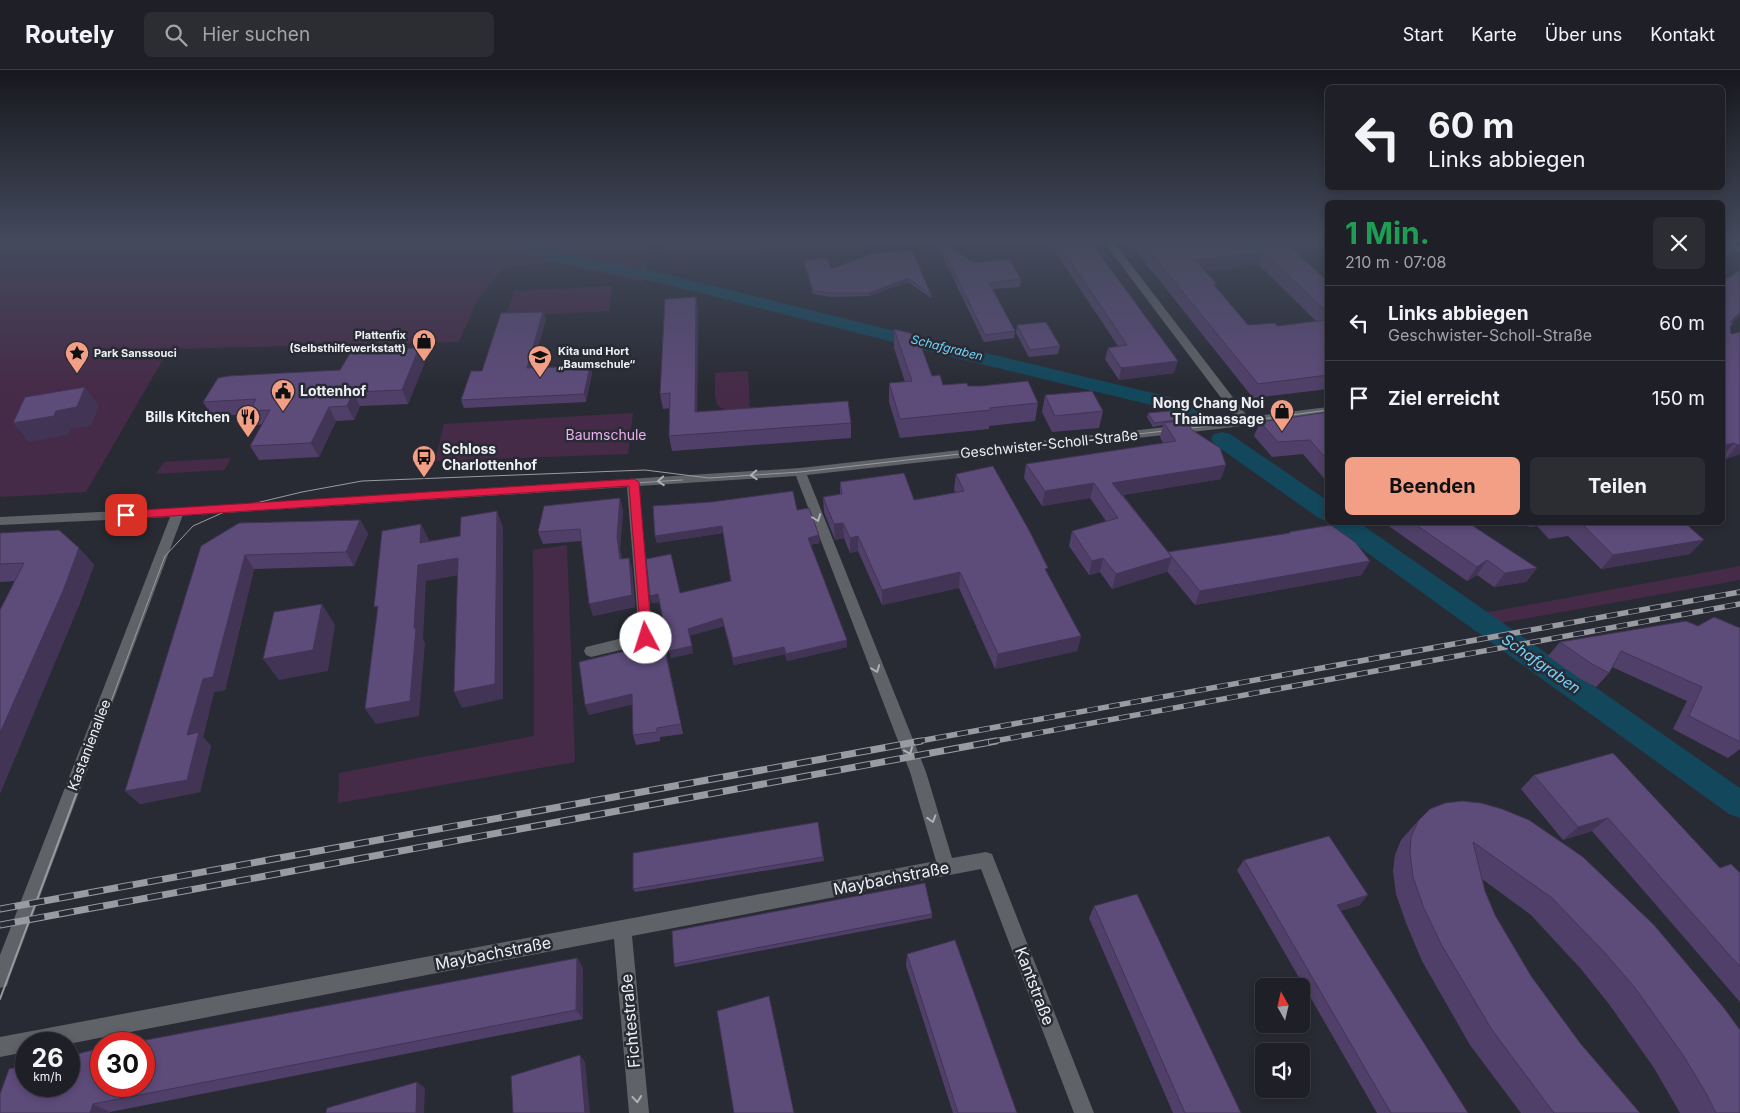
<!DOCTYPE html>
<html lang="de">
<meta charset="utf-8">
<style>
body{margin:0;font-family:Inter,sans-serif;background:#2c2d33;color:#f1f3f6;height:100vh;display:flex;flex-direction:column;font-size:19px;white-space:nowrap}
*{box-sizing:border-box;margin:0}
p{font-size:16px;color:#a1a3a7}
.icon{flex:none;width:28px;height:28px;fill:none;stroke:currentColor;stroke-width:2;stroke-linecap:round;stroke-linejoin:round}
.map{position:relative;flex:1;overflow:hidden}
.side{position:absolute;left:1325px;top:130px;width:400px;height:325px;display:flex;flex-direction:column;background:#1f2027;border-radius:8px;box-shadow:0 2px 8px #0003,0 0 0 1px #3c3e44}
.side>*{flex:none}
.guide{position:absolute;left:1325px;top:15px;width:400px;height:105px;border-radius:8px;box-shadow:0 2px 8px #0003,0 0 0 1px #3c3e44;background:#1f2027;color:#f1f3f6;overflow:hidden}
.needle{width:32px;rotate:352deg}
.tools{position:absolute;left:1255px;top:908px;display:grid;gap:10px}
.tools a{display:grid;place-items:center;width:55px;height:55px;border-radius:8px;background:#1f2027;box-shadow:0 2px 8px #0003,0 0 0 1px #3c3e44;font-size:25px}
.speed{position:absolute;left:15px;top:962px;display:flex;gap:10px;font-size:25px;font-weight:700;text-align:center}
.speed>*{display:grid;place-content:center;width:65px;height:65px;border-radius:50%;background:#1f2027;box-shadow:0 2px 8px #0003,0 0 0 1px #3c3e44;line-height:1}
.speed small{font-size:12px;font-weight:400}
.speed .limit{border:8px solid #d22;background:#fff;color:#111}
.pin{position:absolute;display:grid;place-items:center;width:42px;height:42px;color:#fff;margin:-21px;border-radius:10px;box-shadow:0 2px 8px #0006}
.me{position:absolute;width:55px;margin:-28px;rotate:355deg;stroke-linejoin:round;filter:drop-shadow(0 0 4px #0008)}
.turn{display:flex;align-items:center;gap:18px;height:105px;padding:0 20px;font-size:22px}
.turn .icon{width:65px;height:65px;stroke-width:2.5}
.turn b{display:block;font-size:35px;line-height:42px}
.round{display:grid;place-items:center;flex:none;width:52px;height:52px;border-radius:8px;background:#2c2d33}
.overview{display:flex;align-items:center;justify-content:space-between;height:85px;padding:0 20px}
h1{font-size:30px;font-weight:700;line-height:38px;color:#1e9e55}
.action{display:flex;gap:10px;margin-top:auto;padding:10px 20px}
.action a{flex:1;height:58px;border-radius:8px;background:#f39f85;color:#111;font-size:20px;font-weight:700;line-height:58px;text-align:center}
.action a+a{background:#2c2d33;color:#f1f3f6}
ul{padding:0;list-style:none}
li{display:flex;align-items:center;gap:15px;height:75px;padding:0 20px;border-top:1px solid #3c3e44}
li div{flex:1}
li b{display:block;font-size:19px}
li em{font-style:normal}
header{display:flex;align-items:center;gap:30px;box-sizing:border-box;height:70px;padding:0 25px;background:#1f2027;border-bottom:1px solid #3c3e44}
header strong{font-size:24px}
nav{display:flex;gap:28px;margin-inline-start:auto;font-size:18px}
.search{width:350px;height:45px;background:#2c2d33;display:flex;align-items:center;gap:12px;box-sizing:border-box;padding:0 18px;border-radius:8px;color:#a1a3a7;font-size:19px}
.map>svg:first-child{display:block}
</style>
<header>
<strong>Routely</strong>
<div class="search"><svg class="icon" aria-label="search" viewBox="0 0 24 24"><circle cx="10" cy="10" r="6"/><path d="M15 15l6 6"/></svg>Hier suchen</div>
<nav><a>Start</a><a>Karte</a><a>Über uns</a><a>Kontakt</a></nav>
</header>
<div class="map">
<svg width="1740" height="1043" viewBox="0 0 1740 1043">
<rect width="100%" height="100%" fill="#292b34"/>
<g fill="#462b48">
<path d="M0,171H646L649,180L644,212L553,192L503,198L477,231L459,272L169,279L86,422L2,427L0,425Z"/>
<path d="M665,171H948L665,191Z"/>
<path d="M612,216L609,241L506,246L514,221Z"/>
<path d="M748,301L750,341C712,340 715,340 715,303Z"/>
<path d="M633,343L628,384L435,391L444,354Z"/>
<path d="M231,388L224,400L156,404L164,392Z"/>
<path d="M567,475L575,692L338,733L339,703L534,666L533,480Z"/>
<path d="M1740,496V510L1494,554L1479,544Z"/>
</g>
<path fill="#13475b" d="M504,171H539L560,188L537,184Z"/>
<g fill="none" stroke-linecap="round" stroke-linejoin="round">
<g fill="#13475b" fill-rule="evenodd">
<path d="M519,171H540L565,184L653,201L960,277L1178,329L1198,342L1201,347L1198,352C1184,355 1175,346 1164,338L960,289L653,211L554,192L521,175Z"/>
<path d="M1222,362L1230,364L1328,431V451L1320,449L1214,374L1211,369L1214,364Z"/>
<path d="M1330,452H1358L1740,718V748L1729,744L1333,458Z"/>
</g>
<g fill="#5f6266" fill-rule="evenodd">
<path d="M1103,171H1113L1248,347L1328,337V344L1218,359L807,405L926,702L952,788L986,782L992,784L1094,1043H1074L981,799L632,866L649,1043H629L614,869L68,974H26V982L0,987V967L936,791L910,702L796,406L639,416L653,568L651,572L646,574L591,587L586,585L584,581L586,577L639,564L627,417L178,446L172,442L178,438L800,398L1237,349Z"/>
<path d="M1722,171L1740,176V182L1722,175Z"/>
</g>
<path fill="#5f6266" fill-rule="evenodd" d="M178,438L184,442L9,909L7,916L0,918V885L170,447L0,455V447Z"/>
<g stroke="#999aa2" stroke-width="1">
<path d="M260,437L682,410"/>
<path d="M96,672L165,486L193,456L231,439L302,422L362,411L645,400L709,408L800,402L1218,355L1328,340"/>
</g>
<path stroke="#999aa2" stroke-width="2" d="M0,929L96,671"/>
<g stroke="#999aa2" stroke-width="5.5">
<g id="rail-far1">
<path d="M914,672L1740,522"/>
<path d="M989,672L1740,534"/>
</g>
</g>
<g stroke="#999aa2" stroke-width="7">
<g id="rail">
<path d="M0,839L921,671"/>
<path d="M0,855L996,671"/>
</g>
</g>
<use href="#rail-far1" stroke="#292b34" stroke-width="4" stroke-dasharray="11" stroke-linecap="butt"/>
<use href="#rail" stroke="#292b34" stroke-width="5" stroke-dasharray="15" stroke-linecap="butt"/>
</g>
<g fill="#504069" fill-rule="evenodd">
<path d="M937,171H942L974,193L1021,209L1020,217L993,219L1015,261L1014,268L984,272L937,175Z"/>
<path d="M1048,171H1090L1174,303L1119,310L1105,289L1108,278L1118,276Z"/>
<path d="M1128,171H1328V179L1296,183L1328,212V319L1253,328ZM1259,195L1316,251L1277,256L1248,255L1216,217L1206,201Z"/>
<path d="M874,183L931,225V228L908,212L869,226L832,227L813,224L804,194V191L831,199Z"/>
<path d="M1722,212L1732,253L1730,257L1740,384L1726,389L1722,387Z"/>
<path d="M543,242L546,249L532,298L590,296L592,303L586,332L464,338L461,330L482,301Z"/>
<path d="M698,242L697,342L851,353V368L672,381L669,366L670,338L663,339L660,324Z"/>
<path d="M1017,255L1060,276L1058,284L1029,287L1016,263Z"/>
<path d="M894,259L932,306L943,315L968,316L1038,333L1035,351L989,356V359L900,368L889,332V313L905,312L894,278Z"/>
<path d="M425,292L408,334L360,336L354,350L336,351L319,387L259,390L250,376L262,354L258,355L252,344L212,346L203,332L340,300Z"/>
<path d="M1045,325L1103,341L1099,358L1052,362L1042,342Z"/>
<path d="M1328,342V413L1303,384L1272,387L1254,366L1260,352Z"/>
<path d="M1148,343L1176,350V351L1221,409L1123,425L1168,482L1289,464V462L1362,505L1195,535L1167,501L1112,519L1100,502L1089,505L1069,476L1072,461L1106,451L1090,428L1042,436L1024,408L1026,394L1163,373L1160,367L1163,355L1153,357L1147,347Z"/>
<path d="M956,404L1047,503L1081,566L1077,581L995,599L959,518L882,535L858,481L850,483L844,468L835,470L824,442L823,427L840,424V412L914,430L956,423L954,420Z"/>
<path d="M623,440L620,479L622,489L629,488L632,500L635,537L593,546L581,471L543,474L538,462Z"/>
<path d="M797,440L820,473L810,475L847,577L787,591L785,584L734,595L724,556L689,566L693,583L671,588L660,532L652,533L650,526L680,523L731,511L723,463L657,473L655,466Z"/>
<path d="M360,450L368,464L354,496L254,499L225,620L214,622L203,667L211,676L200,722L140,734L125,721L239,453Z"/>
<path d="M1383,452H1467L1537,498L1526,512L1494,517L1477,505L1467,511Z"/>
<path d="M1525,452H1684L1690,484L1601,499L1568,466L1549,469L1537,456L1529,457Z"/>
<path d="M0,463L79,478L94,495L78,538L15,511L0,512Z"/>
<path d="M1698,556L1740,558V679L1728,688L1673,659L1687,631L1612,597L1609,603L1596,617L1579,608L1548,586L1560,572Z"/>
<path d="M666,582L683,664L660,667V671L636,675L633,665L632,634L589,645L585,635Z"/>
<path d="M1534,705L1720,798L1740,803V932L1592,761L1563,770L1521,719Z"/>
<path d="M1481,733L1740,1043H1680L1654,998L1609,934L1581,899L1531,845L1482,809L1485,821L1495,845L1531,906L1580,973L1640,1043H1521L1470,975L1422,891L1406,853L1396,824L1393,801L1395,785L1401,770L1418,751Z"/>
<path d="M818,752L824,791L635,822L633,819Z"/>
<path d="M1244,790L1360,835L1340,841L1468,1043H1377L1237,800Z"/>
<path d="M1094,836L1241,1043H1173L1089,848Z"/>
<path d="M932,844V848L675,897L674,894Z"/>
<path d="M907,884L1017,1043H953L906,896Z"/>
<path d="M577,888L583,898V949L110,1042V1043H0Z"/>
</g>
<g fill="#413455">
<path d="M1284,171H1328V179L1280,185Z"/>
<path d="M1739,171L1732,181L1722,192V189Z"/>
<path d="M1263,182L1259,195L1191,203L1195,190Z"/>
<path d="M908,208V212L869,226V223Z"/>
<path d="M696,227L698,242L697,357L695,342Z"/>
<path d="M543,242L546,249L530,306L527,298Z"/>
<path d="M1740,242V246L1722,262L1730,252Z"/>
<path d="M419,278L425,292L408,334L402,320Z"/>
<path d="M1178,291L1174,303L1119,310L1121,298Z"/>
<path d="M590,296L592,303L586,332L584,324Z"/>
<path d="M85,317L99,336L91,356L70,359L68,365L29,372L13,353Z"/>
<path d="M353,322L360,336L354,350L347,336Z"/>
<path d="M329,337L336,351L319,387L311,373Z"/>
<path d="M1734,373L1722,387V376Z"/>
<path d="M1737,375H1740V384L1726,389Z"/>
<path d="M1226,395L1221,409L1109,427L1112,413Z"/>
<path d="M1094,413L1090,428L1042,436L1045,421Z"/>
<path d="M620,428L623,440L620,479L624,501L620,489L617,467Z"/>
<path d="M497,441L503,457V629L462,638L454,622Z"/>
<path d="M360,450L368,464L354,496L346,482Z"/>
<path d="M843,453L844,468L835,470L834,454Z"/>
<path d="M421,454L429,470L428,489L420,473Z"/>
<path d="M722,456L723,463L657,473L655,466Z"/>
<path d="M819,465L820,473L808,475V468Z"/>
<path d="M858,466V481L850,483V468Z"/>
<path d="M1704,470L1690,484L1601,499L1613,485Z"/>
<path d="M79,478L94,495L78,538L0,724V663Z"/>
<path d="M245,485L254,499L225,620L214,622L203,667L211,676L200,722L140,734L125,721L187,665L203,609Z"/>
<path d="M1172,487L1167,502L1112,519L1116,504Z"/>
<path d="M458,488L465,504L426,511L423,569L425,573L419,646L376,654L365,639L414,558L418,495Z"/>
<path d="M629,488L632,500L635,537L593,546L589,534Z"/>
<path d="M1103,488L1100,502L1089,505L1092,491Z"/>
<path d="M1487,490L1477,505L1467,511L1477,497Z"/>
<path d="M1370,491L1362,505L1195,535L1200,521Z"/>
<path d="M1537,498L1526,512L1494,517L1505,503Z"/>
<path d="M960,502L959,518L882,535V520Z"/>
<path d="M658,524L660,532L652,533L650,526Z"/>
<path d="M322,534L335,555L328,601L279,610L263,589Z"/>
<path d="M722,548L724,556L689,566L688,559Z"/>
<path d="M1081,566L1077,581L995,599L998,584Z"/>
<path d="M847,570V577L787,591L786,584Z"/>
<path d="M692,576L693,583L671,588L669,581Z"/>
<path d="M784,577L785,584L734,595L733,588Z"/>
<path d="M632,624L635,634L589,645L585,635Z"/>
<path d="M1608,748L1592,761L1563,770L1578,757Z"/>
<path d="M1368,825L1360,835L1329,844L1337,835Z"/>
<path d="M577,888L583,898V949L576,940Z"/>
<path d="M580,985L585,992L590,1043H585Z"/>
<path d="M417,1012L425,1018L424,1043H416Z"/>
<path d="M93,1034L110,1042V1043H90Z"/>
</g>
<g fill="#5d4b7a" stroke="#413455">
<path d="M939,171H942L974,193L1009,189L1021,209L989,213L1015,261L985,265Z"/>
<path d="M1057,171H1090L1178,291L1121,298L1108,278L1127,275Z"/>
<path d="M1141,171H1287H1284L1328,212V243L1263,182L1195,190L1217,214H1213L1248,255L1275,253L1277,256L1328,250V305L1258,314Z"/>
<path d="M1722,171H1739L1722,189Z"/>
<path d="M912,180L931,225L908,208L869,223H832L813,221L804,191L827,188L831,199L874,183Z"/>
<path d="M1740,200V242L1730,252L1733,254L1730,256L1731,264L1740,262V375H1737L1734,373L1722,376V212Z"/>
<path d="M696,227L695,342L848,331L851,353L669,366L670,323L660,324L665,229Z"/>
<path d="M543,242L527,298L590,296L584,324L461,330L471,301H482L501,243Z"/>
<path d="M1046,252L1060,276L1030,280L1017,255Z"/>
<path d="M894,259L917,265L932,306L940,305L943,315L967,313L968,316H981L1028,311L1038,333L990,338L991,340L900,349L889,313L912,311Z"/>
<path d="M419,278L402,320L353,322L347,336L329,337L311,373L250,376L270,340L250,341L256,329L203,332L218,308L228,306L340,300L352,280Z"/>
<path d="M85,317L77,337L56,341L54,346L13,353L25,327Z"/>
<path d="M1092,321L1103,341L1055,346L1045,325Z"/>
<path d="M1170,341L1176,350L1154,353L1148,343Z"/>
<path d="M1328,342V391L1310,370L1278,372L1260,352Z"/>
<path d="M1186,350L1192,360L1220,378L1226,395L1112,413L1172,487L1116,504L1103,488L1092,491L1072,461L1118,448L1094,413L1045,421L1026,394L1176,371L1164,353Z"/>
<path d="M993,396L1030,462L1048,498L1045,499L1081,566L998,584L960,502L882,520L858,466L850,468L843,453L834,454L823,427L842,424L840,412L904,403L914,430L964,421L956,404Z"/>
<path d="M793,421L797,440L809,438L819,465L808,468L847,570L786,584L784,577L733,588L722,548L688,559L692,576L669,581L658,524L650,526L646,489L671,484L680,523L731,511L722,456L655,466L653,436L711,432Z"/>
<path d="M620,428L617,467L620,489L629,488L632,525L589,534L580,459L538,462L544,436Z"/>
<path d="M497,441L495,614L454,622L458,488L418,495L414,558H416L410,631L365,639L378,536L374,537L382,461L421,454L420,473L460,466L461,447Z"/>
<path d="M360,450L346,482L245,485L213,607L203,609L187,665L199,662L187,710L125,721L201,476L239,453Z"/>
<path d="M1412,452H1467L1537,498L1505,503L1487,490L1477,497Z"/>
<path d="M1558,452H1572L1560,454Z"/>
<path d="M1580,452H1684L1704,470L1613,485Z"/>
<path d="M1331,455L1355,472L1370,491L1200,521L1168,482L1290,463L1289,462Z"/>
<path d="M59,460L79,478L63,521L0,663V540L24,493L0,494V463Z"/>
<path d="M322,534L313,580L263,589L274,542Z"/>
<path d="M1714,547L1740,558V672L1689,646L1702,617L1621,581L1609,603L1592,594L1560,572L1686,551L1698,556Z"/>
<path d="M663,572L681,654L657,658V662L633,665L632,624L585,635L579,592Z"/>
<path d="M1613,683L1720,798L1731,794L1740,803V897L1608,748L1578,757L1534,705Z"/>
<path d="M1462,731L1481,733L1502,739L1529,750L1583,787L1654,855L1724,938L1740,960V1043H1716L1707,1025L1683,985L1635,918L1605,883L1552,828L1473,772L1485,821L1495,845L1531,906L1580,973L1640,1043H1554L1492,960L1441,874L1423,836L1413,807L1410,783L1411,767L1418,751L1430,739L1445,733Z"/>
<path d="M818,752L823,787L633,819V783Z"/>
<path d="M1329,766L1368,825L1337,835L1468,1043H1391L1244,790Z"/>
<path d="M925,813L932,844L674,894L672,861Z"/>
<path d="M1137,824L1241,1043H1185L1094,836Z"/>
<path d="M955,870L1017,1043H958L907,884Z"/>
<path d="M577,888L576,940L93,1034L90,1043H0V1024L9,999L26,995V1016H69V986L101,978V1016H144V974H125Z"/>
<path d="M769,926L794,1043H734L717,941Z"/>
<path d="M580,985L585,1043H513L511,1006Z"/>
<path d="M417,1012L416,1043H326L327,1038Z"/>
</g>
<defs><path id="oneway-chevron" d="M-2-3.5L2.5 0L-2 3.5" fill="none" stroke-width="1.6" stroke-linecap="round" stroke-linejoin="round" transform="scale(1.25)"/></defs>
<g stroke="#aeb0b5">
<use href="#oneway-chevron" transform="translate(754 405) rotate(177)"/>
<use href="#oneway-chevron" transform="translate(661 411) rotate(176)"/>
<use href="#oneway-chevron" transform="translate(817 448) rotate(69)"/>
<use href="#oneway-chevron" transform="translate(876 599) rotate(69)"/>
<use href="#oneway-chevron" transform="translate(909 681) rotate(67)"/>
<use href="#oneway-chevron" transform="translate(932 749) rotate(73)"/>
<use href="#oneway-chevron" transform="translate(637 1029) rotate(85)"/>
</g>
<linearGradient id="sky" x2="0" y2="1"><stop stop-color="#17181d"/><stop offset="0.54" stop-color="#434a5c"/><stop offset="1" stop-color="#434a5c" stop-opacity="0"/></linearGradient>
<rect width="1740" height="317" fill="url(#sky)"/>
<path fill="#e11d48" stroke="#92132f" d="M634,409L639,412L652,568L651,571H642L641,568L629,416L126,449L120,445L126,441Z"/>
<defs>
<g id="shop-pin" transform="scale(1.25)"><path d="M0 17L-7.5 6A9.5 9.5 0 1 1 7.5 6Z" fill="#f39f85" stroke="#292b34"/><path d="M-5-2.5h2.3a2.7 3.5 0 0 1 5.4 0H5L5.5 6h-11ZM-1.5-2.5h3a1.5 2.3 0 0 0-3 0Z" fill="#111"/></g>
<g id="sight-pin" transform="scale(1.25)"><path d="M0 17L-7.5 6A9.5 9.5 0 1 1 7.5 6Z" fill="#f39f85" stroke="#292b34"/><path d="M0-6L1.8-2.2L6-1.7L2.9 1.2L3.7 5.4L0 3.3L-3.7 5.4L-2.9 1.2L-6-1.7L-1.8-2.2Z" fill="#111"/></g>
<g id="school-pin" transform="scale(1.25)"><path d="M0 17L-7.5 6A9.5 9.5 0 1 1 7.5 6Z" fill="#f39f85" stroke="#292b34"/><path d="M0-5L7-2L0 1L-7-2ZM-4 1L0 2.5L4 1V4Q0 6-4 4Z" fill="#111"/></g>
<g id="civic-pin" transform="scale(1.25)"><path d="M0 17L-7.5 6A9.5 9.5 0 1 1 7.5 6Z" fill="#f39f85" stroke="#292b34"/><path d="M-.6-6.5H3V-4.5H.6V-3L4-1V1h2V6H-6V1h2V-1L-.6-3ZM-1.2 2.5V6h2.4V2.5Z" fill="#111"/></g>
<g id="restaurant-pin" transform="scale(1.25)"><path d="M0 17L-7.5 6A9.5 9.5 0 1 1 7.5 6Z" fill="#f39f85" stroke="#292b34"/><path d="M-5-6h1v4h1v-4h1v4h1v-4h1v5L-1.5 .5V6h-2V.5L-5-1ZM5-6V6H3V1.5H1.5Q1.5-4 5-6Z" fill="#111"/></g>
<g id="bus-pin" transform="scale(1.25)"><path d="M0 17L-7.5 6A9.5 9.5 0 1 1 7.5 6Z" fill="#f39f85" stroke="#292b34"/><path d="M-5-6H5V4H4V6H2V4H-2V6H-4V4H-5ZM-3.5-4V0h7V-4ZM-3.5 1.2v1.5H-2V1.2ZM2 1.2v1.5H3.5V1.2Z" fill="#111"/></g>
</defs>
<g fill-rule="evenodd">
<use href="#shop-pin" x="424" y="271"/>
<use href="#sight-pin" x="77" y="283"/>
<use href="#school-pin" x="540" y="287"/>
<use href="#civic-pin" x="283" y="321"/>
<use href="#shop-pin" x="1282" y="341"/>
<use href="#restaurant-pin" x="248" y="347"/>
<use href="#bus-pin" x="424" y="387"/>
</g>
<g text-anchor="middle" stroke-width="5" stroke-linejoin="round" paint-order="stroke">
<g font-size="11" font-weight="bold" fill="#eeeff5" stroke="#292b34" text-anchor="start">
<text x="406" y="269" text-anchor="end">Plattenfix<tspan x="406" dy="13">(Selbsthilfewerkstatt)</tspan></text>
<text x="558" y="285">Kita und Hort<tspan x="558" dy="13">„Baumschule“</tspan></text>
<text x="94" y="287">Park Sanssouci</text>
</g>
<g font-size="12" font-style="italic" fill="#72d3fd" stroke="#292b34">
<text transform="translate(947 278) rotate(14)" y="4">Schafgraben</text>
</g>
<g font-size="14" font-weight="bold" fill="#eeeff5" stroke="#292b34" text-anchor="start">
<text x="300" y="326">Lottenhof</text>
<text x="1264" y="338" text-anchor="end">Nong Chang Noi<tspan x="1264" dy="16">Thaimassage</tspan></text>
<text x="230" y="352" text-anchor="end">Bills Kitchen</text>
<text x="442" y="384">Schloss<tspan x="442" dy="16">Charlottenhof</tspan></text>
</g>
<g font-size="14" fill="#ebaeee" stroke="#292b34">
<text x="606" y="370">Baumschule</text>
</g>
<g font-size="14" fill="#eeeff5" stroke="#292b34">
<text transform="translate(1049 374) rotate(-6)" y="5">Geschwister-Scholl-Straße</text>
<text transform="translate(89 675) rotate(-69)" y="5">Kastanienallee</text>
</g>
<g font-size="15" font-style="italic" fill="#72d3fd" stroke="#292b34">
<text transform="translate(1541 594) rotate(35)" y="5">Schafgraben</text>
</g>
<g font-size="16" fill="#eeeff5" stroke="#292b34">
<text transform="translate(891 808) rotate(-11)" y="6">Maybachstraße</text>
<text transform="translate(493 883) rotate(-11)" y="6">Maybachstraße</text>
<text transform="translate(1035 916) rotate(69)" y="6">Kantstraße</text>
<text transform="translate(630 951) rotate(-95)" y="6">Fichtestraße</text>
</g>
</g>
</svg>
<div class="tools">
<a><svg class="needle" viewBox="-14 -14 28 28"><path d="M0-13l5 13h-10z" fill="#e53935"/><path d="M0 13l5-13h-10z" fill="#a1a3a7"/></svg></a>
<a><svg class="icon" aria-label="sound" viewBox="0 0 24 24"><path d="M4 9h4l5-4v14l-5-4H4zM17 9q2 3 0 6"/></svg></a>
</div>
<div class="speed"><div>26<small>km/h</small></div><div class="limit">30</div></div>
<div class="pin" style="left:126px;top:445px;background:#d93025"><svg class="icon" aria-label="arrive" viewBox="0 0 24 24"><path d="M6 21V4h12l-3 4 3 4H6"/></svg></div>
<svg class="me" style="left:646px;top:568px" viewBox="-20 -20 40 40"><circle r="19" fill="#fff"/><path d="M0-13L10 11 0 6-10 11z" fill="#e11d48"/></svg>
<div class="guide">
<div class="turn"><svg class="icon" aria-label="left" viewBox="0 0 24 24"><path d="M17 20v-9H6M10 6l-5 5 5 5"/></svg><div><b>60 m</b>Links abbiegen</div></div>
</div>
<section class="side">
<div class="overview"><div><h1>1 Min.</h1><p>210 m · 07:08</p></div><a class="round"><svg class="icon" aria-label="close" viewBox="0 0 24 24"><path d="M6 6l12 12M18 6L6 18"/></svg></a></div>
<ul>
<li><svg class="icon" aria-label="left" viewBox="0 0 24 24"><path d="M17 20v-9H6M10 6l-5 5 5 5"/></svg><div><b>Links abbiegen</b><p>Geschwister-Scholl-Straße</p></div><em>60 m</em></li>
<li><svg class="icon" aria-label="arrive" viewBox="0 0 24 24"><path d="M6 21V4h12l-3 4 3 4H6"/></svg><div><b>Ziel erreicht</b></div><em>150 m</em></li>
</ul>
<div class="action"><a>Beenden</a><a>Teilen</a></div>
</section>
</div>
